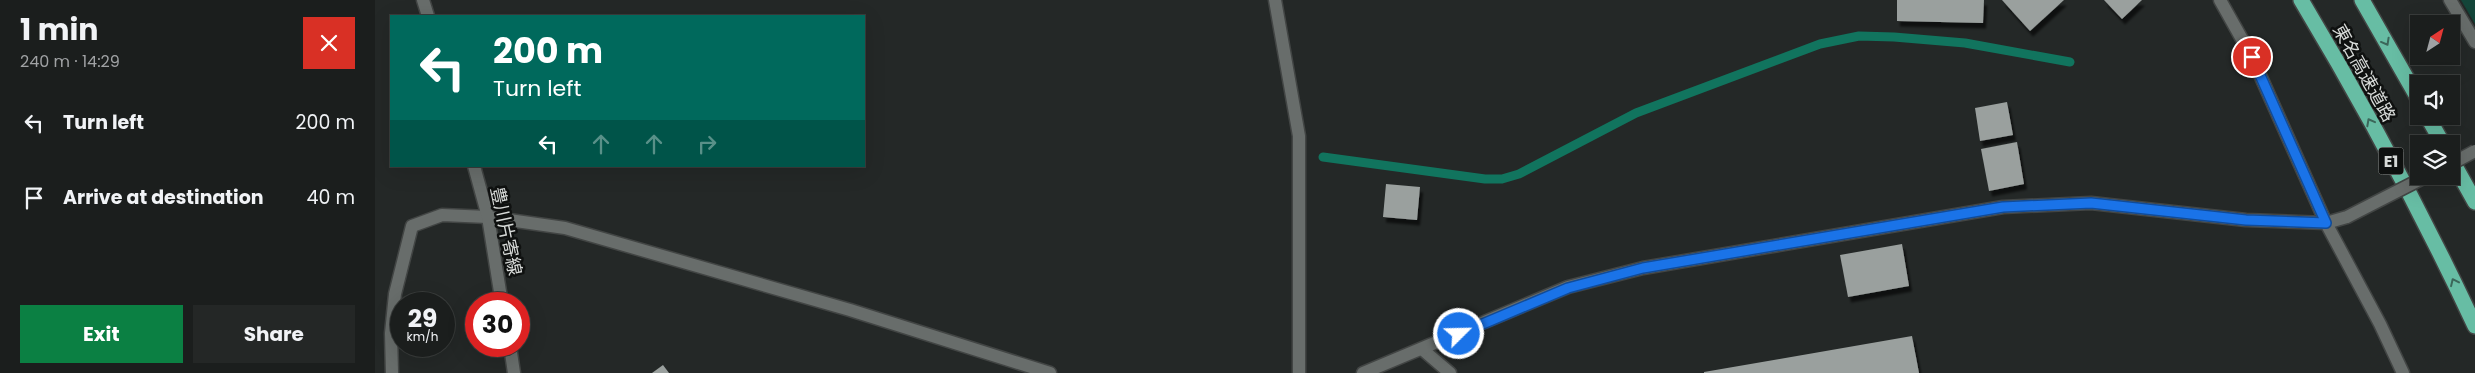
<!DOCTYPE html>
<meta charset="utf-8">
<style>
body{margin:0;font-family:Poppins,"Noto Sans JP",sans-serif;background:#242726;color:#f1f3f6;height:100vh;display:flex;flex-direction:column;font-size:19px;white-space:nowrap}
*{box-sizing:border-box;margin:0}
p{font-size:16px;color:#a0a2a4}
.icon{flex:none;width:28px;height:28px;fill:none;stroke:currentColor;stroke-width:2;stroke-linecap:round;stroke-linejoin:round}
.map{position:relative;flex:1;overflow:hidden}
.sheet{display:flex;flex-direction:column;background:#1b1e1d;width:375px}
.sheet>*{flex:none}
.banner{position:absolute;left:15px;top:15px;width:475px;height:152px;border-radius:0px;box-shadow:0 5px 20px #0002,0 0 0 1px #393c3b;background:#00695c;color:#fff;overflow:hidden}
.needle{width:32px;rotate:36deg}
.fabs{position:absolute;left:2035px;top:15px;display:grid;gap:10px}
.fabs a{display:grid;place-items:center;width:50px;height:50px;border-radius:0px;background:#1b1e1d;box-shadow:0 5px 20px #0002,0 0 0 1px #393c3b;font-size:25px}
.speed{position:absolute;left:15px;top:292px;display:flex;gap:10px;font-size:25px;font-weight:700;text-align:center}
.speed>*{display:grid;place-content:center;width:65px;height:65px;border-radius:50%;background:#1b1e1d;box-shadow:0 5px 20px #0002,0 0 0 1px #393c3b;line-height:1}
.speed small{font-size:12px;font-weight:400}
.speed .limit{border:8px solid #d22;background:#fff;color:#111}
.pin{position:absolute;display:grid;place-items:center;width:42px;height:42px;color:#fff;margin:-21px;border:2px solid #fff;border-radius:50%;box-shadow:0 1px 5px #0007}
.me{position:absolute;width:55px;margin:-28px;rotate:67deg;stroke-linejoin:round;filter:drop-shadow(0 0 4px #0008)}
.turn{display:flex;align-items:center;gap:18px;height:105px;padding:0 20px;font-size:22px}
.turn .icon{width:65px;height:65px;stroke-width:2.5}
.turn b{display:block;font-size:35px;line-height:42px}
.lanes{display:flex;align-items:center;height:48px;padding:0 20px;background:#0003;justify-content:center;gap:25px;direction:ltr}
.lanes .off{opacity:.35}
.round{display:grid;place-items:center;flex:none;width:52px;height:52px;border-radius:0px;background:#242726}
.headline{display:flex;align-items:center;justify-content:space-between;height:85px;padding:0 20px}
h1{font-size:30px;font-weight:700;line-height:38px}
.primary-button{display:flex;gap:10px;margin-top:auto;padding:10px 20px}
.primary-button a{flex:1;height:58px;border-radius:0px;background:#0b8043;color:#fff;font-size:20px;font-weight:700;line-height:58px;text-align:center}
.primary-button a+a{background:#242726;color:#f1f3f6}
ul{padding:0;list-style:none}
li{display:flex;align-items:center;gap:15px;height:75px;padding:0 20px}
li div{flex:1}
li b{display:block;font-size:19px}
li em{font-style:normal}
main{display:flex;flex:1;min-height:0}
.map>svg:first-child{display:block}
</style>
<main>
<section class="sheet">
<div class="headline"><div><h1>1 min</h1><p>240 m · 14:29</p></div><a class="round" style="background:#d93025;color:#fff"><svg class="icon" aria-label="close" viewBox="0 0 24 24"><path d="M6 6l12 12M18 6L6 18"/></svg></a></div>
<ul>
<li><svg class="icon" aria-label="left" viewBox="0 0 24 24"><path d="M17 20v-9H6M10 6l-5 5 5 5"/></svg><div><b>Turn left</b></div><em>200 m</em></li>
<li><svg class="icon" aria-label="arrive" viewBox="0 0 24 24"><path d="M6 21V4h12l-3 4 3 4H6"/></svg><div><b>Arrive at destination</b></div><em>40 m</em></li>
</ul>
<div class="primary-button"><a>Exit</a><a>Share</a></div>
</section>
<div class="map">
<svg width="2100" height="373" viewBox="0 0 2100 373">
<defs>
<filter id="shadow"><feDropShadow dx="3" dy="5.5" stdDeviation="1" flood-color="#0009"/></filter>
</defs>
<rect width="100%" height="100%" fill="#242827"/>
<path fill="#134539" d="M2087,0H2100V24L2086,0Z"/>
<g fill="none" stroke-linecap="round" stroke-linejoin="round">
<path stroke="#11745e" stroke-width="9" d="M948,157L1110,179H1127L1144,174L1261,113L1445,44L1484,36L1519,37L1590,43L1695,62"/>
</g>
<g fill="#9aa09e" filter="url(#shadow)">
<path d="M1522,0H1609L1608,23L1522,21Z"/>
<path d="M1627,0H1689L1655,31Z"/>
<path d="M1729,0H1767L1747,19Z"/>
<path d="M1632,102L1638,135L1605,141L1600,108Z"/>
<path d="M1642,142L1649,184L1614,191L1606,149Z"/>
<path d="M1011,184L1045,187L1042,220L1008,217Z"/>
<path d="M1527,244L1534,286L1473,297L1465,255Z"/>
<path d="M1537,336L1544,373H1329V372Z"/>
<path d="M288,365L294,373H277Z"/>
</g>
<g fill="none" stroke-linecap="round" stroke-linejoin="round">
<g stroke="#424544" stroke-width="15">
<g id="minor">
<path d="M900,0L924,136V373"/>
<path d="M1845,0L1877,57L1951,223L2005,324L2028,373"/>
<path d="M2075,0L2100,42"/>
<path d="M1047,349L1075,373"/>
<path d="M17,373L16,333L20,294L37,226L67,215L113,217L190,228L475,310L675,373"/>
<path d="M988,373L1193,287L1268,268L1628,207L1716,203L1871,220L1951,223L1972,217"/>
</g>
</g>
<g stroke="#424544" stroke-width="15">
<g id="secondary">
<path d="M48,0L53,16"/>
<path d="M99,166L113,217L127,304"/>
<path d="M135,346L139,373"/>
</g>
</g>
<g stroke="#424544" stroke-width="18">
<g id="motorway">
<path d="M1926,0C1989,105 2048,215 2100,326"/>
<path d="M1987,0L2044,100"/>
<path d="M2052,116L2068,144"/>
<path d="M2076,159L2100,202"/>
</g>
</g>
<use href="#minor" stroke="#686d6b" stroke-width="12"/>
<use href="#secondary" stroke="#686d6b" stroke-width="12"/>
<use href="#motorway" stroke="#67bda4" stroke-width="15"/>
<g stroke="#424544" stroke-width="15" stroke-linecap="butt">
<g id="minor-bridge">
<path d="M2076,164L2100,151"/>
<path d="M1972,217L2052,176"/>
</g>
</g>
<use href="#minor-bridge" stroke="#686d6b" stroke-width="12"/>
</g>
<defs><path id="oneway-chevron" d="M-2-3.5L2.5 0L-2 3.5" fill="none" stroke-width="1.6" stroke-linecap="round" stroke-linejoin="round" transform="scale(1.25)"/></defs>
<g stroke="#3b675a">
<use href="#oneway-chevron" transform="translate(2011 42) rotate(61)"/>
<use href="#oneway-chevron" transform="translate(1995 122) rotate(-118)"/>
<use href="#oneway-chevron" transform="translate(2079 282) rotate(-115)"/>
</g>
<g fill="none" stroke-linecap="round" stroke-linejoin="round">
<g stroke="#114b97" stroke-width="12">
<path id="route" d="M1084,334L1193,288L1268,268L1628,207L1716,203L1871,220L1951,223L1877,57"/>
</g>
<use href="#route" stroke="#1a73e8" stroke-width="9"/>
</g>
<g text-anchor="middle" stroke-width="5" stroke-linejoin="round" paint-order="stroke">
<rect fill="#0f1110" stroke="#9b9e9c" stroke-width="1" x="2003.5" y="147.5" width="25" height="27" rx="4"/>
<g font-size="16" font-weight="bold" fill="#d7dad8">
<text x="2016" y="167">E1</text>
</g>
<g font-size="18" fill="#d7dad8" stroke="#0f1110">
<text transform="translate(1989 73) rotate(61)" y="6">東名高速道路</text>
<text transform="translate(131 231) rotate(78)" y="6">豊川片寄線</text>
</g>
</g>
</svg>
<div class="fabs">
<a><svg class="needle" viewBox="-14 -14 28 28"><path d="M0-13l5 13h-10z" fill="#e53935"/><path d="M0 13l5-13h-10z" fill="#a0a2a4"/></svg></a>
<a><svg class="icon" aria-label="sound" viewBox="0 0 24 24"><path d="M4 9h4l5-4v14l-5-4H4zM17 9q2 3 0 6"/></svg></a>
<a><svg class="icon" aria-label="layers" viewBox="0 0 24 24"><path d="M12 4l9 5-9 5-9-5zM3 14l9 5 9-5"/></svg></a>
</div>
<div class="speed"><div>29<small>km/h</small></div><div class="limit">30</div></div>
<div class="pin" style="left:1877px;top:57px;background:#d93025"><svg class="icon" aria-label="arrive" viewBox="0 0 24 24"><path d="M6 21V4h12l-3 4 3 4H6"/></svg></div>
<svg class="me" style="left:1084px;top:334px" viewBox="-20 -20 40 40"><circle r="17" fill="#1a73e8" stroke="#fff" stroke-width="3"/><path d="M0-11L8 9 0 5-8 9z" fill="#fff"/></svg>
<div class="banner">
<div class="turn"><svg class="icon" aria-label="left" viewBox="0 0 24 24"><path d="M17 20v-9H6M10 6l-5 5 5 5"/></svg><div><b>200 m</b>Turn left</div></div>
<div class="lanes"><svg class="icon" aria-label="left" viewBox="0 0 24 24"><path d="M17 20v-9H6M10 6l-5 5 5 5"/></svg><svg class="icon off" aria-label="ahead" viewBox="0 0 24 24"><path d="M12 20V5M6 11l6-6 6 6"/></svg><svg class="icon off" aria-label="ahead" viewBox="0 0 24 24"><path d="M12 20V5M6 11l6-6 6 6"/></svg><svg class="icon off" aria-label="right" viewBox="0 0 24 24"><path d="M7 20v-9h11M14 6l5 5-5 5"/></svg></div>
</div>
</div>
</main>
